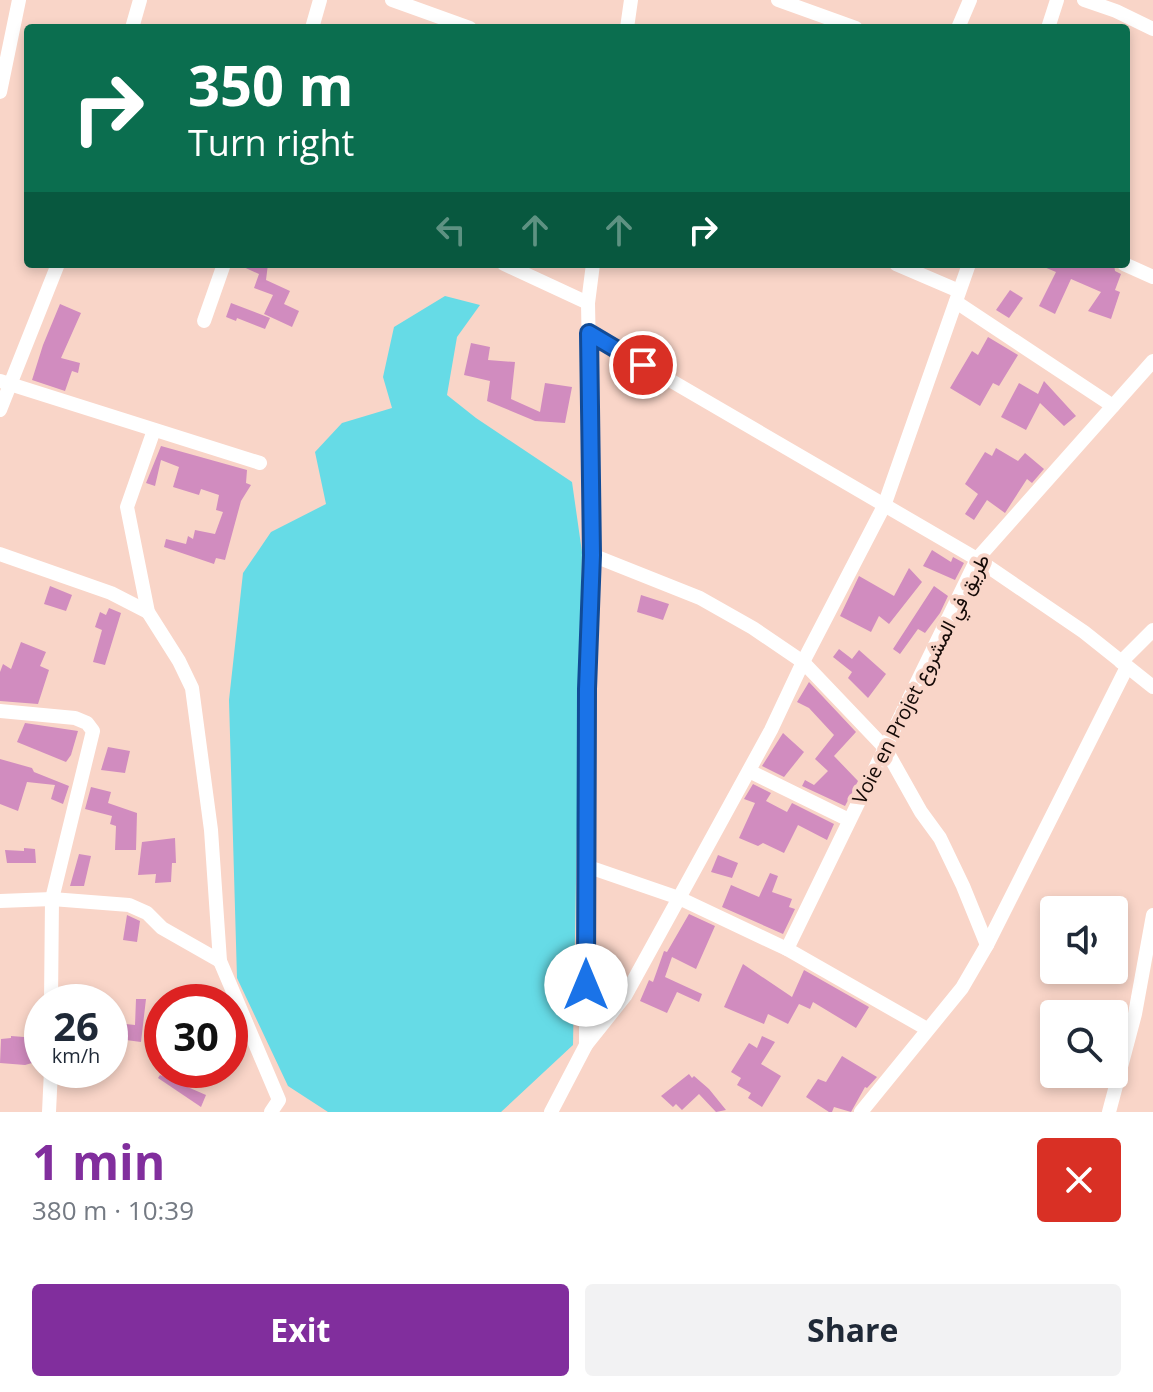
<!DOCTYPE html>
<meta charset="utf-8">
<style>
body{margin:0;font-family:"Open Sans",Vazirmatn,sans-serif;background:#f2f2f3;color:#1f2937;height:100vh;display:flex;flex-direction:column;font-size:30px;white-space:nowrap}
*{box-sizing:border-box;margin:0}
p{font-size:26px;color:#747a83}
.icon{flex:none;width:44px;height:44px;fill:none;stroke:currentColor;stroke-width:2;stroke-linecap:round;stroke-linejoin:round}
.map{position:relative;height:1112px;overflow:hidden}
.side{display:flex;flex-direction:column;background:#fff;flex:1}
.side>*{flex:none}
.banner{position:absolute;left:24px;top:24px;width:1106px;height:244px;border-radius:8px;box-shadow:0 4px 12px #0003;background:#0b6e4f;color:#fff;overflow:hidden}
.controls{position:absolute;left:1040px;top:896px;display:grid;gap:16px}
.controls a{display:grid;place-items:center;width:88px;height:88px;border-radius:8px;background:#fff;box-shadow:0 4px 12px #0003;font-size:40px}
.speed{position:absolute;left:24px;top:984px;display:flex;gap:16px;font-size:40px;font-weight:700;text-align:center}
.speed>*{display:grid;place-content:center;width:104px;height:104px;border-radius:50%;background:#fff;box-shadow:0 4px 12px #0003;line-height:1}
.speed small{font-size:20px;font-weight:400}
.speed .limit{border:12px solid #d22;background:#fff;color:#111}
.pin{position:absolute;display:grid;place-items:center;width:68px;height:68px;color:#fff;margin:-34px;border:4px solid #fff;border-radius:50%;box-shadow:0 2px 8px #0007}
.me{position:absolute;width:88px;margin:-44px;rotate:0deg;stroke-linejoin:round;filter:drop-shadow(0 0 6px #0008)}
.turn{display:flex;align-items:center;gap:28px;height:168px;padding:0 32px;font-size:36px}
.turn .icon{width:104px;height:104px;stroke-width:2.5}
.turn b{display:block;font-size:56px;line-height:68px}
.lanes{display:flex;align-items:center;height:76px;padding:0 32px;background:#0003;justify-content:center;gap:40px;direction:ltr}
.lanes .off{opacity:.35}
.round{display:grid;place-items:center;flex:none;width:84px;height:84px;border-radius:8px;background:#f2f2f3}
.summary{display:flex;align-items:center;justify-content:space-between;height:136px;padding:0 32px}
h1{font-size:48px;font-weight:700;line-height:60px;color:#812e9d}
.action{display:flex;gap:16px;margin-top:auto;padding:16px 32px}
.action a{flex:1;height:92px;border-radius:8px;background:#812e9d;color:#fff;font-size:32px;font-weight:700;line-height:92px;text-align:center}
.action a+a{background:#f2f2f3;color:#1f2937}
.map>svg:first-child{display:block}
</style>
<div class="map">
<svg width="1153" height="1112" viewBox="0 0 1153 1112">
<rect width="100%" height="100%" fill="#f9d5c8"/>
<path fill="#66dbe6" d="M445,296L480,305L457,337L447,395L476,418L572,482L582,552L573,1045L501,1112H328L288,1086L237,978L229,700L243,573L271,532L326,504L315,452L342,423L392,408L383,377L394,327Z"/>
<g fill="#d18cbf">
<path d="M237,264H268L266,280L290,291L284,304L299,311L292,327L264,314L273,295L254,288L259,274Z"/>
<path d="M1037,264H1114L1115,271L1121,274L1115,290L1120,292L1111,319L1088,311L1101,292L1071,279L1055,314L1039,306L1056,272Z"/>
<path d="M1010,290L1023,298L1009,318L996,310Z"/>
<path d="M231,303L270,318L265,329L237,318L236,321L226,317Z"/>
<path d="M60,304L81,313L61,358L80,363L78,373L72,371L65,391L32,380L43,345Z"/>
<path d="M988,337L1018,355L999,386L993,383L980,406L950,388L972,351L978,355Z"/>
<path d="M471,343L490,347L488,360L515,362L511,399L540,412L545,383L572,387L565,423L535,421L487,401L490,381L464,375Z"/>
<path d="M1044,381L1076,416L1064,426L1040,403L1026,430L1001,417L1019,383L1038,394Z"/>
<path d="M161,446L247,470L246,483L251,485L241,501L225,560L216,558L214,564L164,547L166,539L186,544L188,536L193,539L195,530L215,534L223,512L216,510L219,495L201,489L199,495L173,487L179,467L161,460L155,486L146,483Z"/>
<path d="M996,448L1018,461L1025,453L1044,469L1032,483L1027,479L1005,513L987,500L974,520L965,514L978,494L965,484L985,452L992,456Z"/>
<path d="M932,550L951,562L953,557L964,563L955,580L923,566Z"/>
<path d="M909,568L922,582L889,624L879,616L871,632L840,616L859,576L894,596Z"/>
<path d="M50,586L72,595L66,611L44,604Z"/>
<path d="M934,586L948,596L940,613L925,633L918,629L900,654L893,649Z"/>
<path d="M641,595L669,604L663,620L637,612Z"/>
<path d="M109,608L121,613L105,665L93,662L102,630L95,627L100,612L106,615Z"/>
<path d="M21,642L46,652L40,666L49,670L38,704L0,701V672L3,664L11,669Z"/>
<path d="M839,649L852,659L859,650L886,674L868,698L848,678L852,672L833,657Z"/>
<path d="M809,682L856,732L834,756L858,781L845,806L802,786L805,780L814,785L828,771L815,759L834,735L809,708L797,702Z"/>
<path d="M25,723L78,731L71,755L66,762L17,742Z"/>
<path d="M783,733L804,752L784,777L762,766Z"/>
<path d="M108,747L130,751L125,773L101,770Z"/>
<path d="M0,759L32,768L34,772L69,786L63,804L51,799L55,785L27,782L18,811L0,804Z"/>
<path d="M753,784L771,793L766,801L787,812L792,803L834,824L827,840L798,825L784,853L763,843L758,846L739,838L755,803L744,799Z"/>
<path d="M91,787L111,792L108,803L137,813L136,850H115L116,826L110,824L112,816L85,809Z"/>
<path d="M175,838L176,863H172L171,882L155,883L156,874L138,875L142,842Z"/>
<path d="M24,848L35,849L36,863H7L5,850L24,851Z"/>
<path d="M79,854L91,856L84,886H70Z"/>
<path d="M718,855L738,863L732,878L711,872Z"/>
<path d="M770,873L778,876L772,892L792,899L789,907L795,909L783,934L722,907L731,885L759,897Z"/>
<path d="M689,914L715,926L696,969L672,957L665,977L702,994L699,1002L677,992L667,1013L640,1001L649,980L653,982L664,951L667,952Z"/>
<path d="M127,915L140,921L137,942L123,940Z"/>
<path d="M743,964L792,997L804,970L869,1007L856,1028L813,1002L810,1009L799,1004L788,1024L768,1014L764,1024L724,1007Z"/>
<path d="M136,999H146L141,1042L126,1040V1024L135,1025Z"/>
<path d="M11,1036L37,1038L32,1063L25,1065L0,1063L1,1039L11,1038Z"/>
<path d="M762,1036L775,1042L761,1064L781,1076L762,1107L748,1098L751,1093L737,1085L741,1078L731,1072L749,1043L757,1048Z"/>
<path d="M842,1056L877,1077L867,1088L865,1087L851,1112L834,1107L832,1112H829L806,1097L818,1079L826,1082Z"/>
<path d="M689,1074L692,1078L694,1076L709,1089L726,1110L716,1112L699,1094L682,1110L676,1104L673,1107L661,1096Z"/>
<path d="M160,1075L206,1095L201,1107L158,1078Z"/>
</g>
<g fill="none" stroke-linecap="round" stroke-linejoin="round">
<g stroke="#fff" stroke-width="14">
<path d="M392,0L470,28"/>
<path d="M778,0L856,28"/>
<path d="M1084,0L1116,11L1153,29"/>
<path d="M132,28L140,0"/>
<path d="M312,28L320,0"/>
<path d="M627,28L631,0"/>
<path d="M958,28L970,0"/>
<path d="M1048,28L1057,0"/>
<path d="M0,92L19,0"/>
<path d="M504,264L588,303"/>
<path d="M896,264L959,291"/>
<path d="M1124,264L1153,277"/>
<path d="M956,302L1113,406"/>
<path d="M204,321L224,264"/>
<path d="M589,333L977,559L1084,632L1153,687"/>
<path d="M0,381L260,463"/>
<path d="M0,410L58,264"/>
<path d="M154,430L127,507L148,612L179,661L192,688L211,830L220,961L279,1100L271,1112"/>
<path d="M0,554L111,593L148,612"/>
<path d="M592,555L700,598L753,628L803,662L885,748L921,812L940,838L963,886L987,945"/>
<path d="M1121,662L1153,630"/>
<path d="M0,711L75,718L87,723L93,731L52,899L51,1002"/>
<path d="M749,771L849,820"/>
<path d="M586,866L679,898L787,949L927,1029"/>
<path d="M0,901L52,899L129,905L147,913L162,928L220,961"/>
<path d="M787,949L977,559L1153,361"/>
<path d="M586,1045C586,798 593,550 588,303L593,264"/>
<path d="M49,1112L51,1070"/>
<path d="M551,1112L586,1045L625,996L679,898L771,730L803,662L884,506L969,264"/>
<path d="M861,1112L962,988L987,945L1127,667"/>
<path d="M1109,1112L1135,1014L1153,915"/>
</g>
</g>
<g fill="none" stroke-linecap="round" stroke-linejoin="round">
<g stroke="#114b97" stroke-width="20">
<path id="route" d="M586,985L587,689L592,555L589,333L643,365"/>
</g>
<use href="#route" stroke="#1a73e8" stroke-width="14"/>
</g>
<g text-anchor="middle" stroke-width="8" stroke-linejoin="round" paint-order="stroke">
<g font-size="20" fill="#140906" stroke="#f9d5c8">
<text transform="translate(921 679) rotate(-63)" y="7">Voie en Projet طريق في المشروع</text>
</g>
</g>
</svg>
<div class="controls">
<a><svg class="icon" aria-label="sound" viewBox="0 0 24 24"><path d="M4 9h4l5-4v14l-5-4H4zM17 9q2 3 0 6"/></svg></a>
<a><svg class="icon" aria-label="search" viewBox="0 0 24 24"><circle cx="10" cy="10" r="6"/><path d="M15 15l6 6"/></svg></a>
</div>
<div class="speed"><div>26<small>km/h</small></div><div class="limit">30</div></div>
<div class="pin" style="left:643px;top:365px;background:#d93025"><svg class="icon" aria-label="arrive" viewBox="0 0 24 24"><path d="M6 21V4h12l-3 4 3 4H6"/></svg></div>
<svg class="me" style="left:586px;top:985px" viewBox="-20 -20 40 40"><circle r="19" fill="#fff"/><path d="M0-13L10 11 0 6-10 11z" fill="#1a73e8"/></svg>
<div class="banner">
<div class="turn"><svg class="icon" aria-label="right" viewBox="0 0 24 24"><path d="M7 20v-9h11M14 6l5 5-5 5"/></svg><div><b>350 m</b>Turn right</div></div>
<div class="lanes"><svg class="icon off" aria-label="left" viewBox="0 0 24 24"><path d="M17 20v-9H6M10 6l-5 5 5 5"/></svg><svg class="icon off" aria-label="ahead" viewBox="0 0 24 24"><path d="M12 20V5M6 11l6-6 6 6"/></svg><svg class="icon off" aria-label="ahead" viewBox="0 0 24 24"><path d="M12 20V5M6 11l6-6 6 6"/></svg><svg class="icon" aria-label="right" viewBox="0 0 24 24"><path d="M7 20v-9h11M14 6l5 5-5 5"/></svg></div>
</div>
</div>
<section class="side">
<div class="summary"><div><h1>1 min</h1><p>380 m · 10:39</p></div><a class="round" style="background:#d93025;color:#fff"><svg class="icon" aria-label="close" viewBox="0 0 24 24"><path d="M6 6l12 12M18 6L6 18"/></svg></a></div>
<div class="action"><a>Exit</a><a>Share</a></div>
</section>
